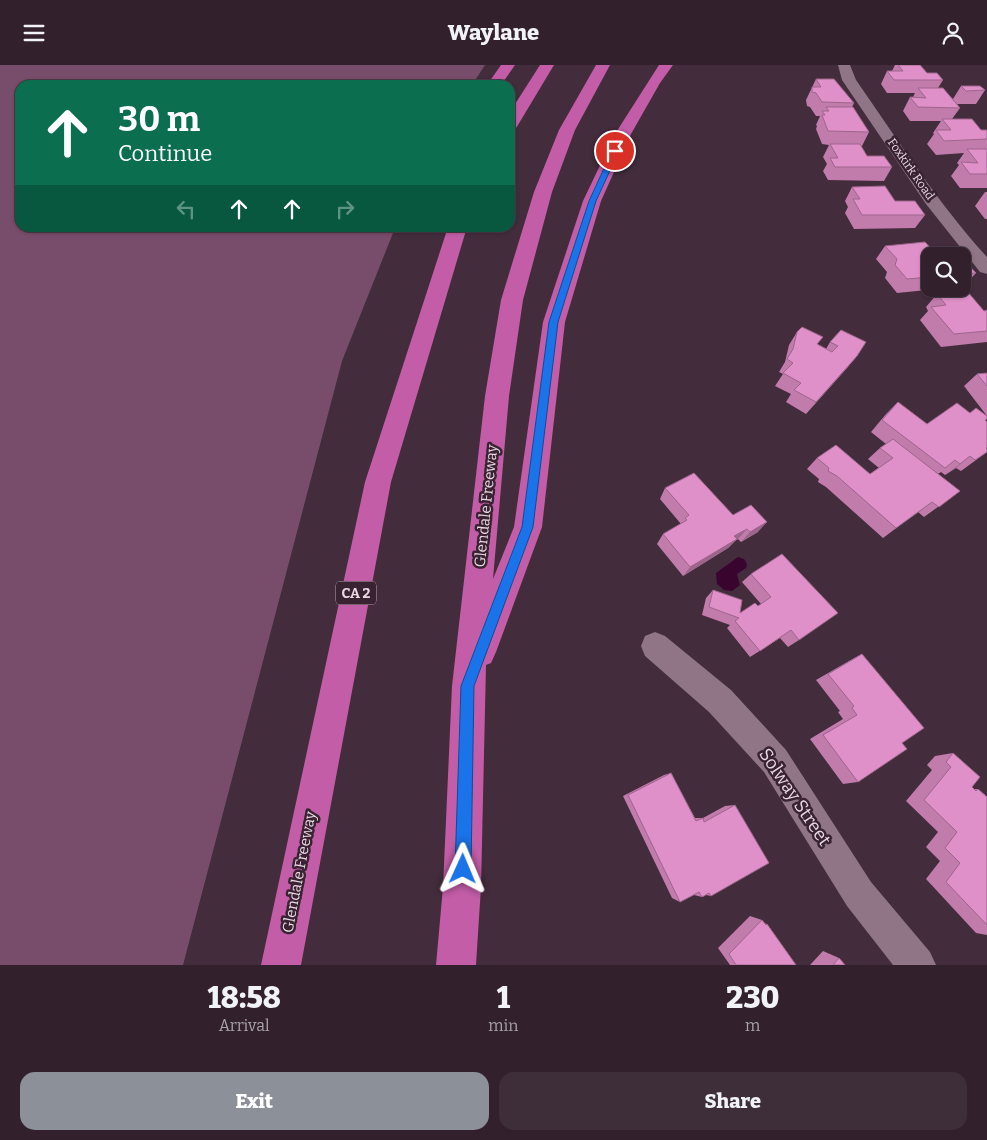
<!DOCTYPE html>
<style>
body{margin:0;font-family:Bitter,serif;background:#3d2e39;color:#f1f3f6;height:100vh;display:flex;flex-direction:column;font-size:19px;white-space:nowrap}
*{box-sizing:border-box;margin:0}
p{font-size:16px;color:#a8a3aa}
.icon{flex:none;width:28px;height:28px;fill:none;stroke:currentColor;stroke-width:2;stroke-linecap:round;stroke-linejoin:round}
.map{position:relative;height:900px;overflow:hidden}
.panel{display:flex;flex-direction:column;background:#32212d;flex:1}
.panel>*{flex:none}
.top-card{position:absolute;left:15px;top:15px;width:500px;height:152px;border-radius:15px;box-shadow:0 1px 4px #0004,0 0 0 1px #4d3e49;background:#0b6e4f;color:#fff;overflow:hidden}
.buttons{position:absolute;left:921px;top:182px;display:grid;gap:10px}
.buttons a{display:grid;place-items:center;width:50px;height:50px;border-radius:10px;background:#32212d;box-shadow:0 1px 4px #0004,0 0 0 1px #4d3e49;font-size:25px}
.pin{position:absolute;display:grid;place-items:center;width:42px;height:42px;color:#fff;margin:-21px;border:2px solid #fff;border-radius:50%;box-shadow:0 1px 5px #0007}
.me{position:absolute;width:55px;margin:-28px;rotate:1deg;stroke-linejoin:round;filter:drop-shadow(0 0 4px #0008)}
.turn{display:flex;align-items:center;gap:18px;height:105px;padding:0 20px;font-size:22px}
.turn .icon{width:65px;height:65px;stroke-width:2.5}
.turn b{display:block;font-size:35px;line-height:42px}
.lanes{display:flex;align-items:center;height:48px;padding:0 20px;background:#0003;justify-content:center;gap:25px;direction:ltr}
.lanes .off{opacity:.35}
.eta{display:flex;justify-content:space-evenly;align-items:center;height:85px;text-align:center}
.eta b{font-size:30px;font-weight:800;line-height:35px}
.cta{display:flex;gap:10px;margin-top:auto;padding:10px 20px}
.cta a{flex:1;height:58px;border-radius:15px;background:#8c9099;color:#fff;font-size:20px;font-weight:800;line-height:58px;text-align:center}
.cta a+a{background:#3d2e39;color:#f1f3f6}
header{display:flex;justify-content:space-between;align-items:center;height:65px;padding:0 20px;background:#32212d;font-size:22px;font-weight:800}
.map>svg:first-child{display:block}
</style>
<header><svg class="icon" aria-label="menu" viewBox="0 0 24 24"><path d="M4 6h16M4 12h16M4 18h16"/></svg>Waylane<svg class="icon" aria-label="person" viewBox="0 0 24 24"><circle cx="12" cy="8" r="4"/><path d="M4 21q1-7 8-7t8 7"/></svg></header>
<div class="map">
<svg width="987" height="900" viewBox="0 0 987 900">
<rect width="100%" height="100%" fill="#432c3c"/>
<path fill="#784d6b" d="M0,0H485L472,20H20V162L395,163L342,296L183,900H0Z"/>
<path fill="#39042e" d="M738,492L744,494L747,499L746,503L737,509L740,520L732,526L724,525L717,519L716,508Z"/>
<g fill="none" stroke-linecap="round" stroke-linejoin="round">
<g fill="#907587" fill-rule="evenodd">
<path d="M838,0H850L856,15C898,75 937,137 987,192V209L980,207L926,139L842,15Z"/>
<path d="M655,567L665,571L731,625L786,685L871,817L930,887L936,900H893L847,841L764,707L709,647L645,591L641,581L645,571Z"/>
</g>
<g fill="#c35da7" fill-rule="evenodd">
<path d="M501,0H515L501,20H487Z"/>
<path d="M540,0H554L518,60L516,63L510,65V47Z"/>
<path d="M596,0H610L575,65L552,127L523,235L509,331L493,514L514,462L543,257L583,136L615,69L659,0H673L660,18L631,69L601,136L565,257L542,462L496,587L491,598L486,600L481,822L476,900H436L443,822L452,621L485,331L501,235L534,127L559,65Z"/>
<path d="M448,162H467L391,417L301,900H261L365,417Z"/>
</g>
</g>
<g fill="#c17cac">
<path d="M895,0H920L927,8L943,15L938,23L953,34L961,21L985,25L976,39H957L960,43L952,54L981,65H987V123H960L951,111L959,100L957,98L964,88L936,90L927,79L934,69L933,68L941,56H910L903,46L910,32H913L915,28H887L881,19L887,6H892Z"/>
<path d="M816,14L854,38L852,42L869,67L862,81H861L867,91L892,102L884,116L828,115L823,106L827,99L823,92L829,80L822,79L816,64L817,61L816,60L820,51H816L810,42L807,41L806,35Z"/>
<path d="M852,122L895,136L925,150L915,163L854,164L845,148L848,142L845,136Z"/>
<path d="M985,127H987V154H985L975,141Z"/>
<path d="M885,181L930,191V224H937L897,228L885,213L887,207L876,194Z"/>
<path d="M962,193L976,208L964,221H962Z"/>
<path d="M937,229L984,246L987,245V277L941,282L920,255L928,246L926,242Z"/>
<path d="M797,267L826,284L830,277L857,291L847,303L806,349L786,337L791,329L775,321L783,309L779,307L785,297L789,280Z"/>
<path d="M987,308V351L964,321L977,309Z"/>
<path d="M898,337L927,359L970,348L985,355L986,383L987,387L961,406L956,403L945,410L941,407L938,409L960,426L924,452L918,447L883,473L826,422L818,417L819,414L807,404L817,393L870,409L879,403L868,394L880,383L886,379L871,367L886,349Z"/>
<path d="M665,423L733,450L758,467L741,477L738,474L735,476L728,483L683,511L657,479L663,469L681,459L660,434Z"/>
<path d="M782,489L799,575L788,582L780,573L750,592L727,563L730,560L702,550L706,533L713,525L740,548L758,541L761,539L742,517L751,509Z"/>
<path d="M862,589L902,678L858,717L843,719L810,674L843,654L838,647L840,646L816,615L849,596Z"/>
<path d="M953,688L972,722L974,724H978L987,732V870L976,868L926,814L940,796L926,782L938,767L906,736L932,705L927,700L935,691Z"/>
<path d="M671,708L695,753H703L725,741L735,740L711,831L706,830L702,832L694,830L680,837L672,833L623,731L664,710Z"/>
<path d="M750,851L762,855L764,858L767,859L796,900H730L718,883Z"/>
<path d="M823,886L839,893L845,900H810Z"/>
</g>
<g fill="#9d658c">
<path d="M857,291L847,303L806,349L816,337Z"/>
<path d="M970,391L956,403L945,410L960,399Z"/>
<path d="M767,457L758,467L741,477L750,467Z"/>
<path d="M747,464L738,474L735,476L728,483L683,511L690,502L734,471Z"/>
</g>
<g fill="#e090c8" stroke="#9d658c">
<path d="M898,0H920L927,8H937L943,15H894L887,6H903Z"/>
<path d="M816,14H834L854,38L822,37L816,28L812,27V22H821Z"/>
<path d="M961,21H980L985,25L966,26Z"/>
<path d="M918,23H943L960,43L918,42L910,32L926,33Z"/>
<path d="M826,42H853L869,67L828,66L822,50H825L822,46H829Z"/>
<path d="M942,54H972L981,65H987V74L944,76L936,65H951Z"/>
<path d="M830,79H860L867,91H884L892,102H835L830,93H838Z"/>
<path d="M967,84H987V109H970L961,97L978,98Z"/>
<path d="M885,121L895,136H915L925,150H862L853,134H860L852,122Z"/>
<path d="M925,177L938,191H930V212L907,214L895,200L897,194L885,181Z"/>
<path d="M962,193L976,208L962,209Z"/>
<path d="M967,226L984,246L987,245V266L954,269L931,242L946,240L937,229Z"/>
<path d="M802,262L823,272L817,279L832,287L838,281L830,277L841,265L866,277L857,291L816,337L794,325L801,318L783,308L793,298L787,294L793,284L797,267Z"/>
<path d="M987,308V321L977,309Z"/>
<path d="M898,337L927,359L957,338L970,348L976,343L987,351V354L985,355L987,357V382L986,383L987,384V387L975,395L970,391L960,399L955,395L945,403L882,355Z"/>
<path d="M893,374L960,426L939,442L932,437L896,463L837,411L828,406L829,403L817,393L836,380L870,409L893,393L880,383Z"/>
<path d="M694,408L733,450L751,440L767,457L750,467L747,464L734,471L737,474L690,502L663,469L687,455L685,453L689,450L665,423Z"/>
<path d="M782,489L838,548L799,575L791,565L760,586L735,556L739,553L709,542L713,525L742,535L740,548L755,538L758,541L771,532L751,509Z"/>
<path d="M862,589L924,663L902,678L907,684L858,717L823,670L857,650L852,643L854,641L828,609Z"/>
<path d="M953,688L980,712L972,722L976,726L978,724L987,732V860L946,817L960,798L945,783L957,767L924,735L951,702L946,697Z"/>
<path d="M671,708L696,756L703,753L704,757L735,740L769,798L711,831L709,828L702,832L699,827L680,837L628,730Z"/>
<path d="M762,855L766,860L767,859L796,900H736L729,889Z"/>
<path d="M839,893L845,900H833Z"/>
</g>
<path fill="#1a73e8" stroke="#114b97" d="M615,84L619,86L596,136L558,257L533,462L474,621L471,804L468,809L463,811L457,809L455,804L461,621L522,462L549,257L589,136L612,86Z"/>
<g text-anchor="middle" stroke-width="5" stroke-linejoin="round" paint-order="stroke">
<g font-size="12" fill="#e9d9e3" stroke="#392332">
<text transform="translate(911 104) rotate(55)" y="4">Foxkirk Road</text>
</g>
<rect fill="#392332" stroke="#b4a2ae" stroke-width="1" x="336" y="516.5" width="40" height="23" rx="4"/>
<g font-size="14" font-weight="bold" fill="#e9d9e3">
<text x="356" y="533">CA 2</text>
</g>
<g font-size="15" fill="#e9d9e3" stroke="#392332">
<text transform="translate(486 441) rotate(-84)" y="5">Glendale Freeway</text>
<text transform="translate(299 807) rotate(-79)" y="5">Glendale Freeway</text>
</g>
<g font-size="18" fill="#e9d9e3" stroke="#392332">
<text transform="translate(795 732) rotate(56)" y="6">Solway Street</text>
</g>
</g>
</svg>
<div class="buttons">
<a><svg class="icon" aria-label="search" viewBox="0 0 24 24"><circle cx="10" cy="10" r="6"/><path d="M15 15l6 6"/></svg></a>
</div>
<div class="pin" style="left:615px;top:86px;background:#d93025"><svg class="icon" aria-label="arrive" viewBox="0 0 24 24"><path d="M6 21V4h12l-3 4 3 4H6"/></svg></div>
<svg class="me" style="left:463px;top:804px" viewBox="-20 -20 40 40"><path d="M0-17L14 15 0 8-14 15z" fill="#1a73e8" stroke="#fff" stroke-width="4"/></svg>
<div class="top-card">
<div class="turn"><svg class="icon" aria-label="ahead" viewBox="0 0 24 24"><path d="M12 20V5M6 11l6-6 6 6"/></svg><div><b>30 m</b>Continue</div></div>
<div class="lanes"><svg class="icon off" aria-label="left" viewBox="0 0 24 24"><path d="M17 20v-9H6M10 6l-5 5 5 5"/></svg><svg class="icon" aria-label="ahead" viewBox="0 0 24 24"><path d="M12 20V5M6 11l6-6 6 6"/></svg><svg class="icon" aria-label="ahead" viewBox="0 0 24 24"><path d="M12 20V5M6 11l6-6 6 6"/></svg><svg class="icon off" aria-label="right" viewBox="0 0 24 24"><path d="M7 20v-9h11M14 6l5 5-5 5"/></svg></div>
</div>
</div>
<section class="panel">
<div class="eta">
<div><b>18:58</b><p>Arrival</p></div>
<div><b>1</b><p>min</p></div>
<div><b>230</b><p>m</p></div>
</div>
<div class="cta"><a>Exit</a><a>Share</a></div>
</section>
